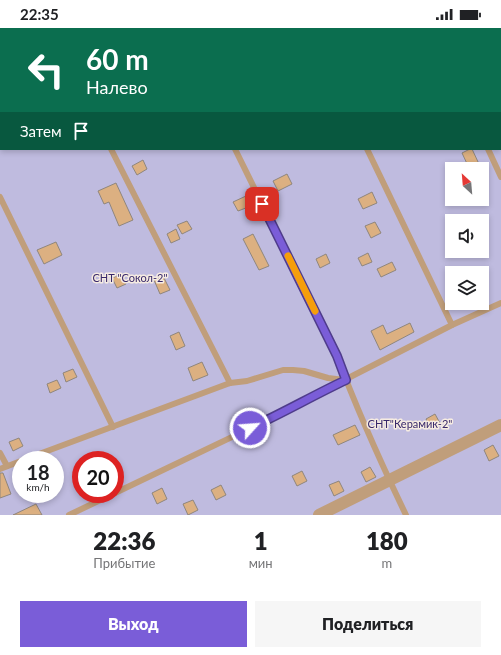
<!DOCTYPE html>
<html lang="ru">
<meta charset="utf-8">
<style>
body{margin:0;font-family:Lato,sans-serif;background:#f6f6f6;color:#202124;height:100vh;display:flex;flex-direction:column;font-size:15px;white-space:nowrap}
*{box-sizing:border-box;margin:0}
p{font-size:13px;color:#757577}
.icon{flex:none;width:22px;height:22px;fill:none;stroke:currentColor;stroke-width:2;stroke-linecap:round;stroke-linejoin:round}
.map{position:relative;height:487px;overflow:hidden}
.sheet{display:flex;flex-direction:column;background:#fff;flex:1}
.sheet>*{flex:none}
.guide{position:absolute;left:0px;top:0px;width:501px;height:122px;box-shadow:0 2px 6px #0003;background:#0b6e4f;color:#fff;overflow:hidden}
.needle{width:26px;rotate:334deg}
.tools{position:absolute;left:445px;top:134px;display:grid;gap:8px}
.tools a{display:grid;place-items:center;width:44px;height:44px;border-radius:0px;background:#fff;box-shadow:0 2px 6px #0003;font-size:20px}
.speed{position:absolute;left:12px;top:423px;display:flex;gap:8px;font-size:20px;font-weight:700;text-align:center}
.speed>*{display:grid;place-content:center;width:52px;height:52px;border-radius:50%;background:#fff;box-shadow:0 2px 6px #0003;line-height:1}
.speed small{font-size:10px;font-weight:400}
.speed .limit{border:6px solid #d22;background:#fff;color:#111}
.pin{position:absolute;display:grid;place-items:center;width:34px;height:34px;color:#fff;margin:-17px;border-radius:8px;box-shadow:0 2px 6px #0006}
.me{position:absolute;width:44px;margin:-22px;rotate:64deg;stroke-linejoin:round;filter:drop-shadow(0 0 3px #0008)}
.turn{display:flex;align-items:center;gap:14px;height:84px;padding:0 20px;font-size:18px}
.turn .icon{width:52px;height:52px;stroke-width:2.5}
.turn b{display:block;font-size:28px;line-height:34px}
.then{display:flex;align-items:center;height:38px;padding:0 20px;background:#0003;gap:8px;font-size:15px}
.eta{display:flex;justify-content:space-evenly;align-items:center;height:68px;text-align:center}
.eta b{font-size:24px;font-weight:800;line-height:28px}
.action{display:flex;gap:8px;margin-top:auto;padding:8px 20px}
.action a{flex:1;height:46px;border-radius:0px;background:#7a5dd8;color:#fff;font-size:16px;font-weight:800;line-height:46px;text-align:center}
.action a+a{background:#f6f6f6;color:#202124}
.status{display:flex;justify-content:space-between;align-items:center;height:28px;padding:0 20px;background:#fff;direction:ltr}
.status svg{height:11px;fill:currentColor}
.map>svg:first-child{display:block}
</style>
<div class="status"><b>22:35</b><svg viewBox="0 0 49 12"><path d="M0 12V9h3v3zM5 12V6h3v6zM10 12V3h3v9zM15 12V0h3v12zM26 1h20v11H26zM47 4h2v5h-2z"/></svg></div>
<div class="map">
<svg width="501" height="487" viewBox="0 0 501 487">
<rect width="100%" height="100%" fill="#e8dfd5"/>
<path fill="#bfbbdf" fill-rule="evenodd" d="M0,0H501V487H0ZM1,1H500V121H1ZM452,141H482V171H452ZM452,193H482V223H452ZM452,245H482V275H452ZM21,432H55V466H21ZM81,432H115V466H81Z"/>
<g fill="#dcb081" stroke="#8f867d">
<path d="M470,121H472L479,136L469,140L462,125Z"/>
<path d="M143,132L147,141L137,147L132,138Z"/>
<path d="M287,146L292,156L278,163L273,153Z"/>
<path d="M116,155L133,192L119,198L109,174L104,176L98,163Z"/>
<path d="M372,164L377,175L363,181L358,171Z"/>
<path d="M246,168L251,178L238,183L233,174Z"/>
<path d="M187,193L192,201L182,206L177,197Z"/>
<path d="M375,194L381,205L371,210L365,198Z"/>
<path d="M176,201L180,211L171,215L167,206Z"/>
<path d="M253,206L269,238L259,242L243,211Z"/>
<path d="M56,214L62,227L44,236L37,222Z"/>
<path d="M368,225L372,234L362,238L358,230Z"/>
<path d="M326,226L330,235L320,240L316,231Z"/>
<path d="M392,234L396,242L381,249L377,241Z"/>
<path d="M122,246L126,256L117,260L112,250Z"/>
<path d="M163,248L170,262L160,266L154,252Z"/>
<path d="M410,295L414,304L380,322L371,303L383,297L387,306Z"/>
<path d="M179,304L185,318L176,322L170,308Z"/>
<path d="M202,334L208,347L193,353L188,340Z"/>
<path d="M73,341L77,349L66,354L63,345Z"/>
<path d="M57,352L61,360L50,365L47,356Z"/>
<path d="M435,386L441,397L431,401L426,391Z"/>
<path d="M355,397L360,407L338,417L333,407Z"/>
<path d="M19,410L23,418L13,423L9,414Z"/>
<path d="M493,417L499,428L489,433L484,422Z"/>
<path d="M370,439L376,449L366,454L361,444Z"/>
<path d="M302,443L307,453L297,458L292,448Z"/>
<path d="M0,445H3L11,466L0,470Z"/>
<path d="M339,453L344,463L334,468L329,457Z"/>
<path d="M221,457L226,467L216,472L211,462Z"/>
<path d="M162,460L167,471L157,476L152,465Z"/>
<path d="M193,472L198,482L188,487L183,476Z"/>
<path d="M36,476L42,487H13Z"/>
</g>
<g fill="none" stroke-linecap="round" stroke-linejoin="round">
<g stroke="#c09e7b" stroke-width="6">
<path d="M49,0V1"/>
<path d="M175,0V1"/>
<path d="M309,0V1"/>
<path d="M431,0V1"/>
<path d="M111,121L230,355"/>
<path d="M235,121L337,328C357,382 381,435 406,487"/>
<path d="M367,121L452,297"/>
<path d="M488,121L501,149"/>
<path d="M0,169L113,399"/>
<path d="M0,425L7,438"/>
<path d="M23,432L230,355L247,353L283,342H293L304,343L328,350L344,352"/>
<path d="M0,441L21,433"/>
<path d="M115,465L278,387L315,367L452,297L501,275"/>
<path d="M69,487L113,466"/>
</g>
<path stroke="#c09e7b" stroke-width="12" d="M319,487L501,397"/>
</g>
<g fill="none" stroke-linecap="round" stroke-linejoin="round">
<g stroke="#4f3c8c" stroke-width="10">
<path id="route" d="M250,400C283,385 314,367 346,352L337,328L262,176"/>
</g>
<use href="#route" stroke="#7a5dd8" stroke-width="7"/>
<path stroke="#f59e0b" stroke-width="7" d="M288,228L315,283"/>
</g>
<g text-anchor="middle" stroke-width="3" stroke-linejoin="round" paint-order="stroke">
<g font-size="11" fill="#38286b" stroke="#f6ece2">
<text x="130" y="254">СНТ "Сокол-2"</text>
<text x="410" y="400">СНТ"Керамик-2"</text>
</g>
</g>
</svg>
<div class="tools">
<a><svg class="needle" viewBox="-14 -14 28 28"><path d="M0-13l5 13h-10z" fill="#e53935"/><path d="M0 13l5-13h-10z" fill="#757577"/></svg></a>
<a><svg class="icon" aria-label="sound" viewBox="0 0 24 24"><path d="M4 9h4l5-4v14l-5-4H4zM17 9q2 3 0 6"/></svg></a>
<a><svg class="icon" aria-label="layers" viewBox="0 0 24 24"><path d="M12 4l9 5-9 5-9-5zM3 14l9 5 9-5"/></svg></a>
</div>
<div class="speed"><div>18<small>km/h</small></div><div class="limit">20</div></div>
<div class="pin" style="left:262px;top:176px;background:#d93025"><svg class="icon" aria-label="arrive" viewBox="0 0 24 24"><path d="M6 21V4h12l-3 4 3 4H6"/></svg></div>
<svg class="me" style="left:250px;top:400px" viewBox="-20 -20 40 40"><circle r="17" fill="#7a5dd8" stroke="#fff" stroke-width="3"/><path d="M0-11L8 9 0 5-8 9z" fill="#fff"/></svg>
<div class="guide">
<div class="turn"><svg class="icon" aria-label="left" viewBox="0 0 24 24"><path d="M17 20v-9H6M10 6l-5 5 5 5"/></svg><div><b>60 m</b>Налево</div></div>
<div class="then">Затем<svg class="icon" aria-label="arrive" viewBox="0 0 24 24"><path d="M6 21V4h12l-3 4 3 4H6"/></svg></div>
</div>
</div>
<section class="sheet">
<div class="eta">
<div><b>22:36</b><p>Прибытие</p></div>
<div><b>1</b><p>мин</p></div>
<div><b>180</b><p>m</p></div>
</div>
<div class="action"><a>Выход</a><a>Поделиться</a></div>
</section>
